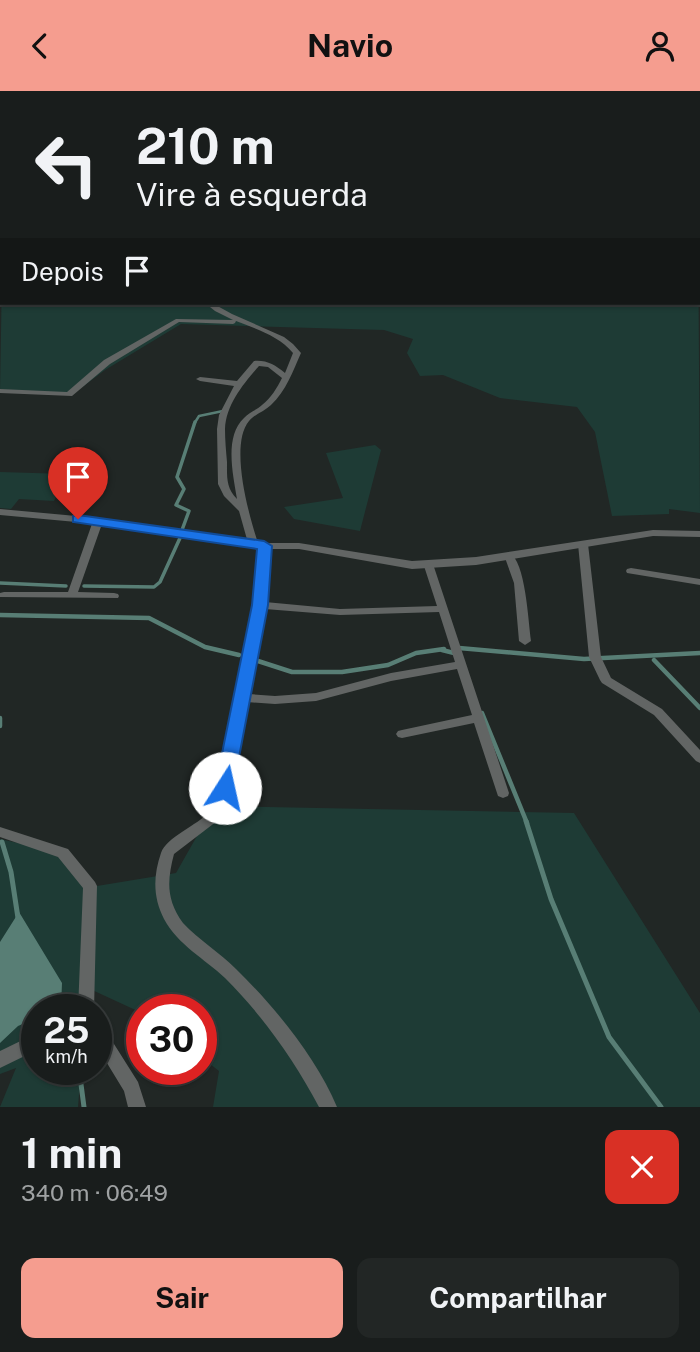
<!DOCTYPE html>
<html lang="pt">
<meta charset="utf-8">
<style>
body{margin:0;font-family:"Public Sans",sans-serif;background:#222625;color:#f1f3f6;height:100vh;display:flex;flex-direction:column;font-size:26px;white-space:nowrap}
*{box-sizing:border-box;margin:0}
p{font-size:23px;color:#9fa2a3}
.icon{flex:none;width:38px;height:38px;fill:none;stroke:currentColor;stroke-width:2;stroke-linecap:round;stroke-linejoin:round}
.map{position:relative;height:1016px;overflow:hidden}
.drawer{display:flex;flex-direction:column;background:#191d1c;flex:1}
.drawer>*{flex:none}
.top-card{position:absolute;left:0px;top:0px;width:700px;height:214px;box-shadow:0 2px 5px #0004,0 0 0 2px #373b3b;background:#191d1c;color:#f1f3f6;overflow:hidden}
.speed{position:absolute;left:21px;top:903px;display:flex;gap:14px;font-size:35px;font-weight:700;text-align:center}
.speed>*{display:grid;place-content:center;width:91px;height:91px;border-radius:50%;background:#191d1c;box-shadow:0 2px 5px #0004,0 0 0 2px #373b3b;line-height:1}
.speed small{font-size:18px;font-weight:400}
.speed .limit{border:10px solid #d22;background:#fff;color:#111}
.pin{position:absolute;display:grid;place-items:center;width:60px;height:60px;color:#fff;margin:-72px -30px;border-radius:50% 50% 50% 0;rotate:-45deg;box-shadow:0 0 7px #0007}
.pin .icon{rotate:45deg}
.me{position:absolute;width:77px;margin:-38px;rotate:10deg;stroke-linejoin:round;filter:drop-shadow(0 0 5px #0008)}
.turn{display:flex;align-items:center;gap:24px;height:147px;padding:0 21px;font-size:32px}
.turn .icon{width:91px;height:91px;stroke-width:2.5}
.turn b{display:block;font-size:49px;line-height:60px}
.then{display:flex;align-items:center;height:66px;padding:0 21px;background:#0003;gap:14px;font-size:26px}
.round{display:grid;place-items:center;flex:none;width:74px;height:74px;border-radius:14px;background:#222625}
.overview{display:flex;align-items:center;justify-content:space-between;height:119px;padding:0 21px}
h1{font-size:42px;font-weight:700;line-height:52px}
.action{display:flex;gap:14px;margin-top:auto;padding:14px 21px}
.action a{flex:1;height:80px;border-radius:14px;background:#f59d8f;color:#111;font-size:28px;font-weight:700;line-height:80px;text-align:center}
.action a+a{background:#222625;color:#f1f3f6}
header{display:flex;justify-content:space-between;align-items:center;height:91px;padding:0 21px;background:#f59d8f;color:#111;font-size:32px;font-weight:700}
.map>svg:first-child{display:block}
</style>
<header><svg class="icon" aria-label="back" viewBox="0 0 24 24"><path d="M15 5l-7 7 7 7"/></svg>Navio<svg class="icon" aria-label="person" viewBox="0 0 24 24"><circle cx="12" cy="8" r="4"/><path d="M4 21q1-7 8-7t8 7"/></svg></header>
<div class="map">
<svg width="700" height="1016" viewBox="0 0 700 1016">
<rect width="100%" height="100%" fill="#212725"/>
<g fill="#1e3b35">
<path d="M698,125L700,422L669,418V423L612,425L595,341L577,316L500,307L443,284L420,285L407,262L413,248L384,239L181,233L105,279L73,303L0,301L2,181V212H698Z"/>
<path d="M375,354L381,359L360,440L294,428L284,416L343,407L326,362Z"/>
<path d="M0,381L67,383L54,410L19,408L11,418L0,417Z"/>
<path d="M214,715L574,722L700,922V1016H213L219,980L201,966V919H142V922L90,898L87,919H37V978H81L78,1016H0L16,977L0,983V748L63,762L97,795L176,782Z"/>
</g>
<path fill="#587e75" d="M19,821L62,892L61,917L37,919V927L18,935L0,952V851Z"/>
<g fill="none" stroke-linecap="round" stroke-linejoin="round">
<path stroke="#587e75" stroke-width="2.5" d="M194,333L199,325L223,320"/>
<g stroke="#587e75" stroke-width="3.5">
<path d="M182,439L189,420L176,414L184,398L177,386L195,331"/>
<path d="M0,492L66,495"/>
<path d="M84,495L154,496L160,491L180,447"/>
</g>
<g stroke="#587e75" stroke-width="4.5">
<path d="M0,524L149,527L205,556L239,564"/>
<path d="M459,557L584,568L700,562"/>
<path d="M442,559L454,562"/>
<path d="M654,569L700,617"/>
<path d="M258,570L292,581H342L388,574L416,562L444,558"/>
<path d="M482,622L527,732"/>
<path d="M0,627V635"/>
</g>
<g stroke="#587e75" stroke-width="5">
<path d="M526,730L551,808L609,946L661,1016"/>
<path d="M2,751L11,781L18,827"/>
<path d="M59,909L65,919"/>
<path d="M79,978L84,1016"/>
</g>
<g fill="#626564" fill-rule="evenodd">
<path d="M325,0H330L328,1Z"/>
<rect x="698" y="13" width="2" height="3"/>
<rect x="698" y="25" width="2" height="2"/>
<rect x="698" y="36" width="2" height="2"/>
<rect x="698" y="122" width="2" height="4"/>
<path d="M205,212H212L232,223L284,246L293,253L301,262C293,280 286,300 271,314C265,320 255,323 249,330C229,354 249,425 258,452L253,455L248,452L239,420L224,405L218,393L217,338L219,324L234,295L200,290L196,288L200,286L237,290L254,270C267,269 275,274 285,282L293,262C279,245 256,238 236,230L235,232L233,233L179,231L110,273L72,305L0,302V298L67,301L104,269L176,228L233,229L215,220ZM259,275L268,276L282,287C277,297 271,307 262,314C257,319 249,321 244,327C224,346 233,383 237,408C226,397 227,386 227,371C226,360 225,349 225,338C226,313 244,292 259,275Z"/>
<path d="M98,427L103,430L78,501L114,502L118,503L119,505L118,507L0,506V502L4,501H68L93,430Z"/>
<path d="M583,450L588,453L601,566L611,587L662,618L700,659V672L696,670L654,624L602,592L600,589L589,566L578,453Z"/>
<path d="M264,452L269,455L265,511L340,518L437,515L424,475L429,472L433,473L509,702L508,705L503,707L498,705L497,702L474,632L402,647L398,646L396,643L398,640L402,639L472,624L457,578L391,590L316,610L275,613L247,611L231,697L223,723L221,727L174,763C167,790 166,808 183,832C199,849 219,861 236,878C274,915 316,966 337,1016H319C294,969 263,925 225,887C205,868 178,854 164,828C153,807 153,785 161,762C166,746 198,734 209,721C220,708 232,629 236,608L235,606L237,603L255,514L259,455ZM265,518L340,524L439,521L455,571L391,582L316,602L275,605L249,603Z"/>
<path d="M509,461C526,471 528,530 531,550L525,554L519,550L514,492L504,464Z"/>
<path d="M631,477L700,488V494L627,482L626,480L627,478Z"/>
<path d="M0,736L68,758L95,791L97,795L94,919H78L83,797L58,766L0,746Z"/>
<path d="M96,932L102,934L138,991L146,1016H128L124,1000L96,954Z"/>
<path d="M37,942V959L0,977V960Z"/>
</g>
<g fill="#626564" fill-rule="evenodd">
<path d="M503,1H576L578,2H501Z"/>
<path d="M0,418L98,427L264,452H299L412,470L476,466L653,439L700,440V446L653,445L476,474L412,478L299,458H264L98,433L0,424Z"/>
</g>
</g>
<path fill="#1a73e8" stroke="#114b97" stroke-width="2" d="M78,424L264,450L272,455L268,514L232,703H218L215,697L252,514L257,458L73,431V425Z"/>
</svg>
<div class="speed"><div>25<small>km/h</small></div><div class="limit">30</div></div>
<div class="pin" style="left:78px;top:428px;background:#d93025"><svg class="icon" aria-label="arrive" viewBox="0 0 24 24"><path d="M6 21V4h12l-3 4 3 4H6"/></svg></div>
<svg class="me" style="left:225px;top:697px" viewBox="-20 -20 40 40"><circle r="19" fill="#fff"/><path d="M0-13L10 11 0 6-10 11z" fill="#1a73e8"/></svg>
<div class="top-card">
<div class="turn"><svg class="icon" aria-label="left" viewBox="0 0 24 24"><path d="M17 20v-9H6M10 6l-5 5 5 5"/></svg><div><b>210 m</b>Vire à esquerda</div></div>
<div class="then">Depois<svg class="icon" aria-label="arrive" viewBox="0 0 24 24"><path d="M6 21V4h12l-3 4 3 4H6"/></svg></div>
</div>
</div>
<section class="drawer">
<div class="overview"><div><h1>1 min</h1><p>340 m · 06:49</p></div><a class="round" style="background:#d93025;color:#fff"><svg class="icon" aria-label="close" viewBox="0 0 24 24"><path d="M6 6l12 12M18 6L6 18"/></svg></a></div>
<div class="action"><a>Sair</a><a>Compartilhar</a></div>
</section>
